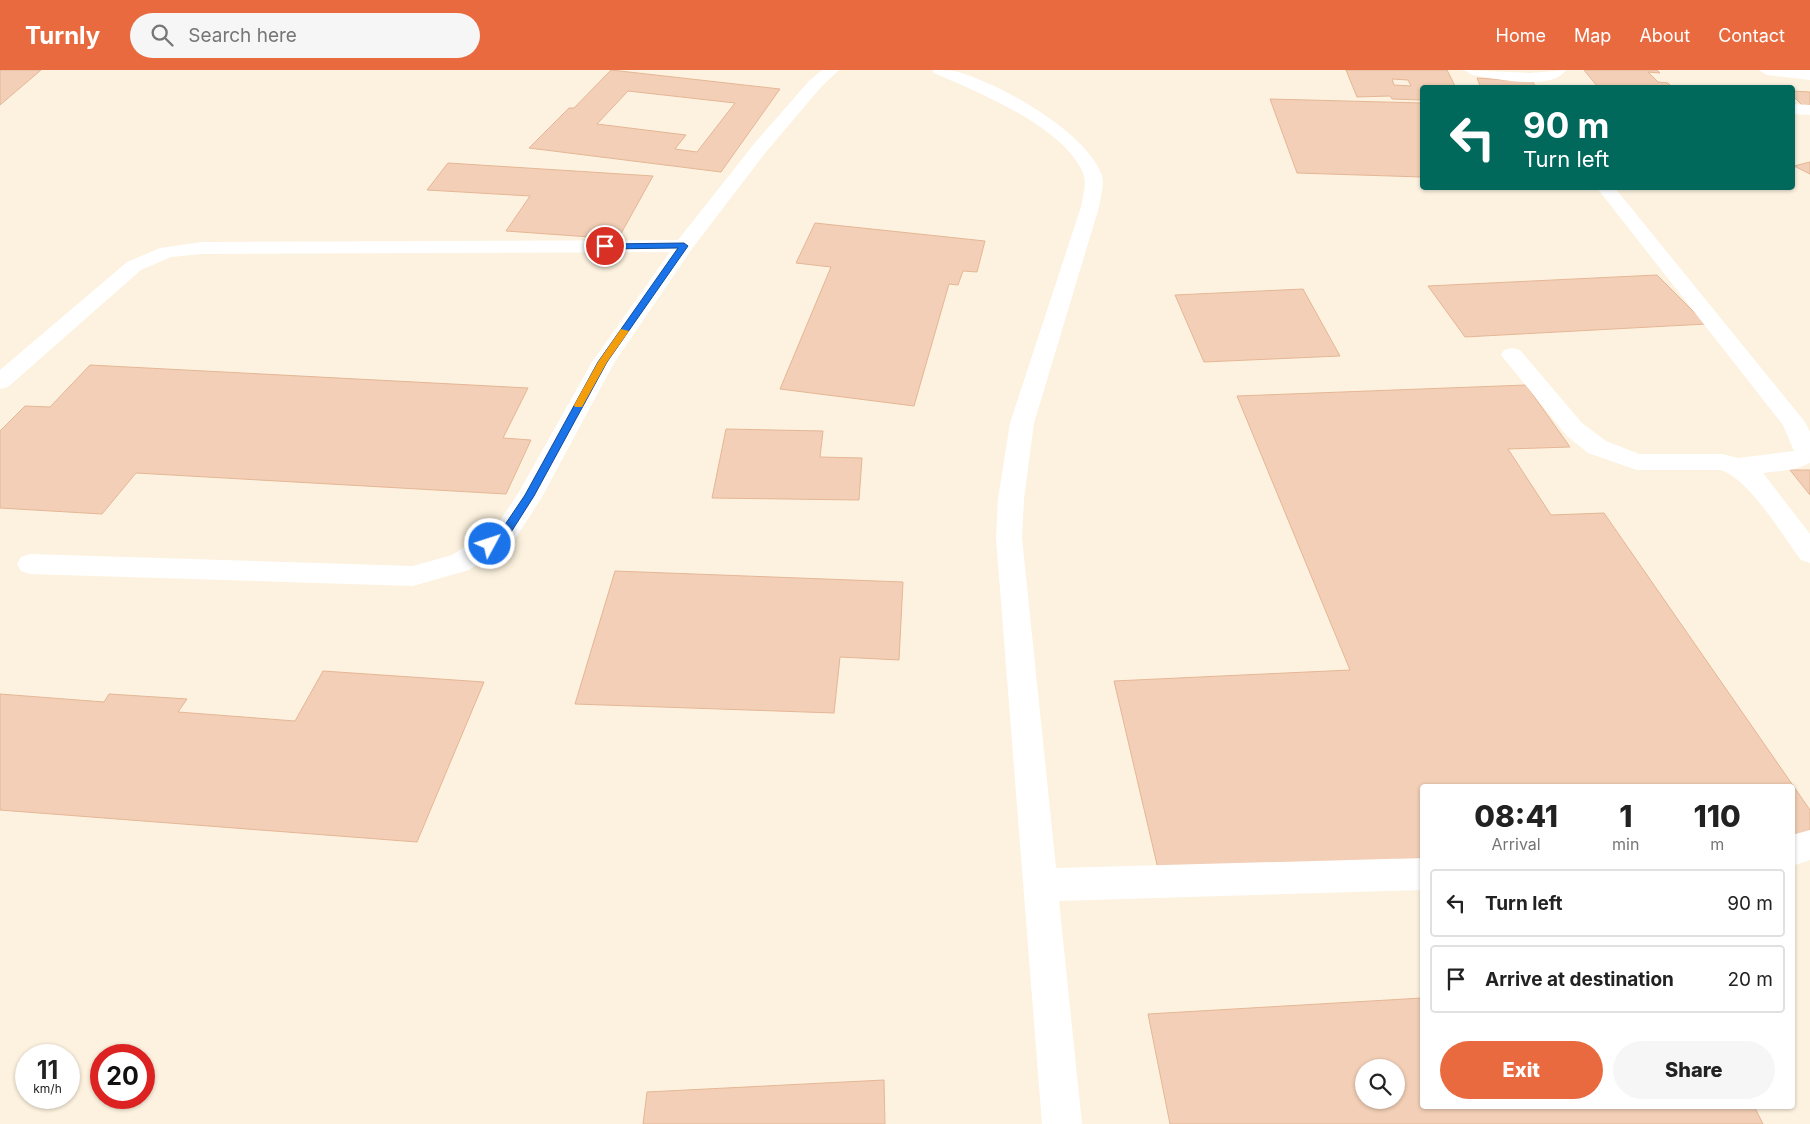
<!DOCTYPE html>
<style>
body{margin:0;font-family:Inter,sans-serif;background:#f6f6f6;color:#222;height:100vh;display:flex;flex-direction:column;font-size:19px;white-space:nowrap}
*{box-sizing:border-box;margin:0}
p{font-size:16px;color:#767676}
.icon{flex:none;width:28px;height:28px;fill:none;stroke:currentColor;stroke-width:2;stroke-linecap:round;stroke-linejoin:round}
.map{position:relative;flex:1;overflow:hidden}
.drawer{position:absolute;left:1420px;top:714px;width:375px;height:325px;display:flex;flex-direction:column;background:#fff;border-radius:5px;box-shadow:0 1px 4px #0004}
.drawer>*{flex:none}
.guide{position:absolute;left:1420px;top:15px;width:375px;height:105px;border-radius:5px;box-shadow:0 1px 4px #0004;background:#00695c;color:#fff;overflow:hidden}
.tools{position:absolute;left:1355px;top:989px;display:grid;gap:10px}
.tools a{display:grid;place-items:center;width:50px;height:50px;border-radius:50%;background:#fff;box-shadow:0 1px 4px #0004;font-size:25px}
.speed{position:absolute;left:15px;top:974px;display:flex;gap:10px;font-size:25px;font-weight:700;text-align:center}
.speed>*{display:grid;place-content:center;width:65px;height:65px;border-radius:50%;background:#fff;box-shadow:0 1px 4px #0004;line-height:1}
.speed small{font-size:12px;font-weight:400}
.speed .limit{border:8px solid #d22;background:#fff;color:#111}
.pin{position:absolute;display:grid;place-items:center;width:42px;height:42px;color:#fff;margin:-21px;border:2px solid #fff;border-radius:50%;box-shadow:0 1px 5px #0007}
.me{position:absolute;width:55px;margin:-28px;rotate:50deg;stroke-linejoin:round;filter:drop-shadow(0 0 4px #0008)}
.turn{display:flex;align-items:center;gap:18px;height:105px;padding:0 20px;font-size:22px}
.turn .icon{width:65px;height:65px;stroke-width:2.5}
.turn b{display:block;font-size:35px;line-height:42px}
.eta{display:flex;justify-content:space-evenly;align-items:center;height:85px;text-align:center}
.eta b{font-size:30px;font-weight:800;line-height:35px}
.action{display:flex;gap:10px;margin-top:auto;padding:10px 20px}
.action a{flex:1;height:58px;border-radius:30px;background:#ea6a40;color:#fff;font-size:20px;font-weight:800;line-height:58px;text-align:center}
.action a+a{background:#f6f6f6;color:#222}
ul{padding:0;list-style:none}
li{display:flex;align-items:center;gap:15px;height:68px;margin:0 10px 8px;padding:0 10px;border:2px solid #e0e0e0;border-radius:5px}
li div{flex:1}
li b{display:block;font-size:19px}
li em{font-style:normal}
header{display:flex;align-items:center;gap:30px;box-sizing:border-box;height:70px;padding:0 25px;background:#ea6a40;color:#fff}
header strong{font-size:24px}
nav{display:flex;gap:28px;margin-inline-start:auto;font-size:18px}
.search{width:350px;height:45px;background:#f6f6f6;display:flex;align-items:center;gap:12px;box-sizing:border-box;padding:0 18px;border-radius:28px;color:#767676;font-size:19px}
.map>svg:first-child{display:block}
</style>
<header>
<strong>Turnly</strong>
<div class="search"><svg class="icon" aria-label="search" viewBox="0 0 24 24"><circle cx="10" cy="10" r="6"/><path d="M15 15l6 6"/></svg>Search here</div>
<nav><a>Home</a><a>Map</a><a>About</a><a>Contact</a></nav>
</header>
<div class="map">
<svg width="1810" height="1054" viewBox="0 0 1810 1054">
<rect width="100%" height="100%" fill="#fdf2df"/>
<g fill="#f2cfb6" stroke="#e5b696" fill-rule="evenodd">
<path d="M0,0H41L0,35Z"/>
<path d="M611,0L780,19L721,102L529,78L569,38H574ZM628,21L735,33L697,82L675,79L686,65L597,54Z"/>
<path d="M1346,0H1447L1456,18H1422V30L1392,29L1390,26L1357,27ZM1392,9L1408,10L1411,16L1394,15Z"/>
<path d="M1584,0H1657L1660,3L1648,2L1658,12L1668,13L1673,18L1597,16Z"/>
<path d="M1477,8L1533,12L1536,18H1481Z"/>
<path d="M1792,21L1810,22V36H1803L1792,25Z"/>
<path d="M1270,29L1422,33V107L1297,103Z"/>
<path d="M1810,92V104L1794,96Z"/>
<path d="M448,93L653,106L618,169L506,161L530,126L427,120Z"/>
<path d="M815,153L985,171L977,202L963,201L958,215L949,214L914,336L780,319L831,197L796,193Z"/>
<path d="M1657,205L1706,254L1465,267L1428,216Z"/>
<path d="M1303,219L1340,286L1204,292L1175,225Z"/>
<path d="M90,295L528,318L503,368L531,370L506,424L136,403L102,444L0,438V361L25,336L50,337Z"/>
<path d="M1526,315L1570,377L1508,379L1551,445L1604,443L1810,740V767L1792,768V716H1422V788L1159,803L1114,611L1350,600L1237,326Z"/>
<path d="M726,359L823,361L820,387L862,388L859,430L712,428Z"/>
<path d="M1790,400H1810V425Z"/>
<path d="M615,501L903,512L899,590L840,587L834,643L575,634Z"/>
<path d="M323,601L484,612L417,772L0,740V624L104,632L109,624L187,629L178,642L295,651Z"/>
<path d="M1422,928V1036H1754L1763,1054H1170L1148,944ZM1364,998H1396V1030H1364Z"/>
<path d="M884,1010L885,1054H643L647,1022Z"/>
</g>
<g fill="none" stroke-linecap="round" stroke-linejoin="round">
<g fill="#fff" fill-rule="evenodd">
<path d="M822,0H839L821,17L766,82L691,180L614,293L542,427L513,472L469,500L413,516L30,504L21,501L17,494L21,487L30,484L413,496L452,485L495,458L519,422L592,292L670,182L202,184L171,187L141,200L8,317L0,319V300L127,192L160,178L202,172L678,170L754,74L809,11Z"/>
<path d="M932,0C939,0 948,0 955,1C999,13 1083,60 1101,103C1105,113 1101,126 1099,137L1034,353L1024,429L1022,468L1056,798L1422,788V820L1059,831L1082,1054H1042L996,468L998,429L1010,353L1081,137C1083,126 1087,113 1083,103C1064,57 978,22 934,3Z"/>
<path d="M1464,0L1530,3L1566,0C1551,22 1494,8 1472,5Z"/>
<path d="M1759,0H1810V10L1767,5Z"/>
<path d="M1792,34L1810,35V45L1792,44Z"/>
<path d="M1597,118H1615L1805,352L1810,362V393L1795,399L1763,403L1810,464V493L1801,490C1782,465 1750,410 1721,400H1637L1588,383L1566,365L1501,285L1504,280L1512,278L1520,280L1582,353L1606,371L1639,384H1722L1738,388L1794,381L1783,355Z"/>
<path d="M1810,760V790L1792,796V765Z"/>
</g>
</g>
<path fill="#1a73e8" stroke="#114b97" d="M684,173L688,176L607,292L534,426L508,467L493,477H486V471L500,462L525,425L598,292L678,178L605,179L601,176L605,174Z"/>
<path fill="#f59e0b" d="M621,259L629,261L607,292L582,337H575L574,335L598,292Z"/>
</svg>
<div class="tools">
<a><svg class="icon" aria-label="search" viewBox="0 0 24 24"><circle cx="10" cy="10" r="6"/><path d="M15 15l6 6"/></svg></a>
</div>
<div class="speed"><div>11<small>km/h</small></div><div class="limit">20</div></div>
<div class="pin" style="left:605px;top:176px;background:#d93025"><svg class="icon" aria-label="arrive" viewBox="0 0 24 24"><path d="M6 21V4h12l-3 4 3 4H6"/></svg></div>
<svg class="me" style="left:490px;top:474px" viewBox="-20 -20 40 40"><circle r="17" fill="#1a73e8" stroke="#fff" stroke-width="3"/><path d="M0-11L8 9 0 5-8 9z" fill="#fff"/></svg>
<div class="guide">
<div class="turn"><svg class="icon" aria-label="left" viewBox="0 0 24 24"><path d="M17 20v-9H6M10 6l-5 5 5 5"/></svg><div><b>90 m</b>Turn left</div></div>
</div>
<section class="drawer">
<div class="eta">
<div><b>08:41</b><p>Arrival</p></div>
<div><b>1</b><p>min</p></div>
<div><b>110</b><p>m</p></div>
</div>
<ul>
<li><svg class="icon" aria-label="left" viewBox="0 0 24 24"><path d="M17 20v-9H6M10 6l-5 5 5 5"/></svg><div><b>Turn left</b></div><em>90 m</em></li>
<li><svg class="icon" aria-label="arrive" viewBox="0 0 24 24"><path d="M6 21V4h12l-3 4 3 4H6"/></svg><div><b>Arrive at destination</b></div><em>20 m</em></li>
</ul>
<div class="action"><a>Exit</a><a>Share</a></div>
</section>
</div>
